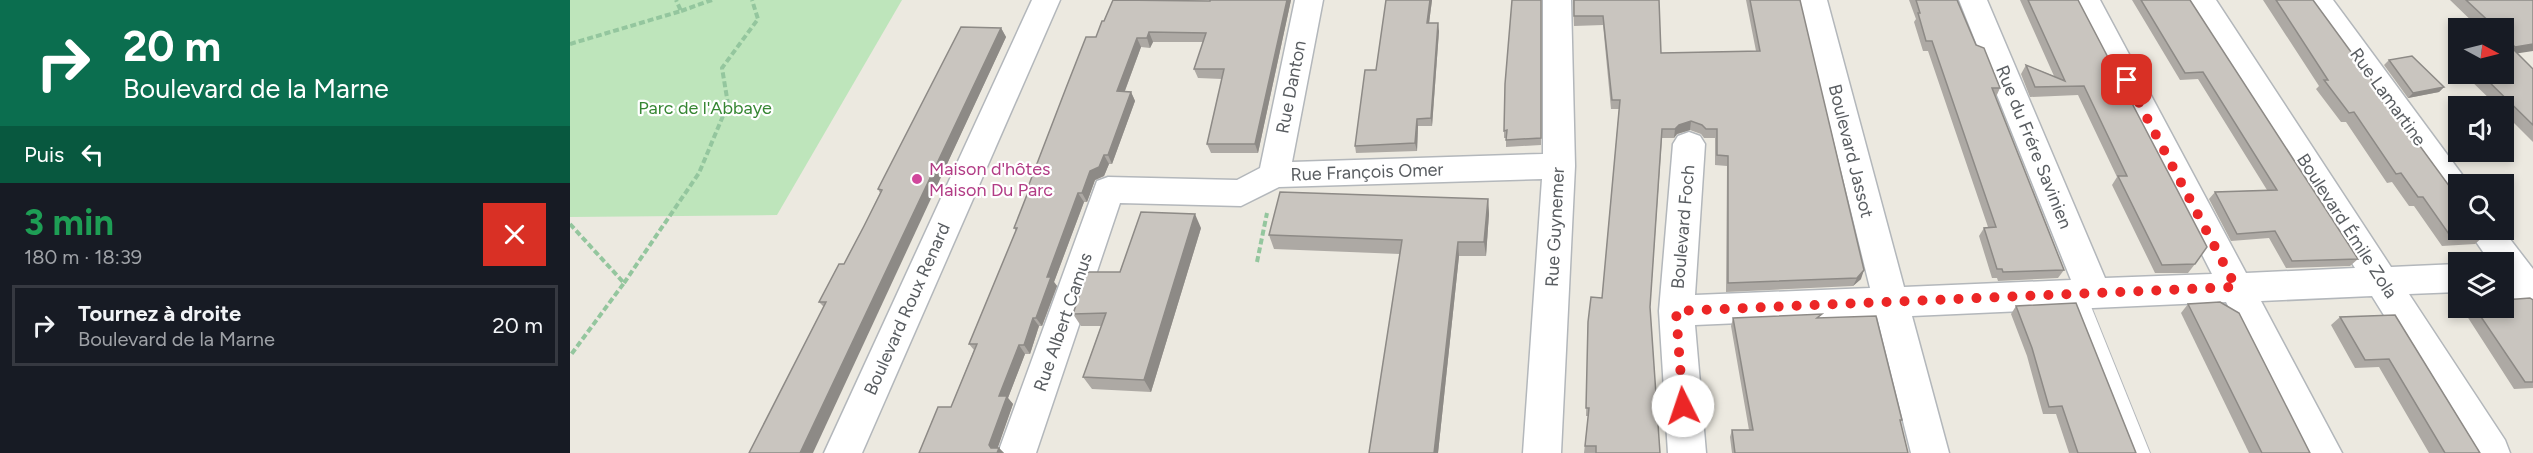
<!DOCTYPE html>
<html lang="fr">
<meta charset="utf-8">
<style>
body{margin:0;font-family:Figtree,sans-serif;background:#242831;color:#f1f3f6;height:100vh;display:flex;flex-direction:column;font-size:22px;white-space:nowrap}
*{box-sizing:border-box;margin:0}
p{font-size:20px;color:#9ea1a6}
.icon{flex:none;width:33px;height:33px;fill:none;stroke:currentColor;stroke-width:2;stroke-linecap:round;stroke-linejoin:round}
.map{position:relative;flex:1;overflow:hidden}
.side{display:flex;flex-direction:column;background:#171b24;width:570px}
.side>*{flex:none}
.top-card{background:#0b6e4f;color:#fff;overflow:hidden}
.needle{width:39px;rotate:97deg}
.tools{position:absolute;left:1878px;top:18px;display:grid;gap:12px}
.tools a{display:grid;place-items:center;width:66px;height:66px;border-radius:0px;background:#171b24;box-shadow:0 3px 9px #0003;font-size:30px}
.pin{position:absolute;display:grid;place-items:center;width:51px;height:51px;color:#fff;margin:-26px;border-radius:12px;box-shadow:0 3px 9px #0006}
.me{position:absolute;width:66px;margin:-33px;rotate:356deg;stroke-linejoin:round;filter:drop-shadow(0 0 4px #0008)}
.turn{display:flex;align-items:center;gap:21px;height:126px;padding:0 24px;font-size:27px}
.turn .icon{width:78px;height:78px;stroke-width:2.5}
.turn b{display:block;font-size:42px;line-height:51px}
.then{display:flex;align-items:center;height:57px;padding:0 24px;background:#0003;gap:12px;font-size:22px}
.round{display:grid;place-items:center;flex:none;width:63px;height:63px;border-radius:0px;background:#242831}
.summary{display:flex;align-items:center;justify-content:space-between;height:102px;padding:0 24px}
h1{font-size:36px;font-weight:700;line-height:45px;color:#1e9e55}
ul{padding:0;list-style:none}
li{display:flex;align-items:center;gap:18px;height:81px;margin:0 12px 9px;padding:0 12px;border:3px solid #363941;border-radius:0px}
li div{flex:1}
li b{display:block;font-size:22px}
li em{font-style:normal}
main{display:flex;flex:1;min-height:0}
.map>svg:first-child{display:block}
</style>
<main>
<section class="side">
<div class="top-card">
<div class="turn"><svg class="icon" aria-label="right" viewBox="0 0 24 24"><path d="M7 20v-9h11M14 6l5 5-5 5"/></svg><div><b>20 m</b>Boulevard de la Marne</div></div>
<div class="then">Puis<svg class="icon" aria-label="left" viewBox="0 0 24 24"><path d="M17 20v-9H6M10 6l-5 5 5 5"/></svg></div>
</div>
<div class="summary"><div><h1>3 min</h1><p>180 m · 18:39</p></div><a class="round" style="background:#d93025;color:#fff"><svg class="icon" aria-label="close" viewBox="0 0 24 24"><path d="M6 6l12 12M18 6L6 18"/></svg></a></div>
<ul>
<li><svg class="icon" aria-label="right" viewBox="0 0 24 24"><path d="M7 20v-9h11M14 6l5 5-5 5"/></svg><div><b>Tournez à droite</b><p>Boulevard de la Marne</p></div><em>20 m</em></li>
</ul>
</section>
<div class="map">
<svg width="1963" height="453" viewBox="0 0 1963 453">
<rect width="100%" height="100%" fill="#ece9e0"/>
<path fill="#bee5bb" d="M0,0H332L207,215L0,217Z"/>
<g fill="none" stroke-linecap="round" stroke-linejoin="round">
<g stroke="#b3b7bb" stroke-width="2">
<path id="service" d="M1506,285L1513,288L1516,294L1580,453H1558L1496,294L1499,288Z"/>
</g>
<g stroke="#b3b7bb" stroke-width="3">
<g id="minor">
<path d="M462,0H490L292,453H254Z"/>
<path d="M725,0H753L722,162L973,154V0H1001L1005,166L991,453H953L972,179L709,187L671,206L550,203L466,453H428L527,181L538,177L667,180L690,168Z"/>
<path d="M1229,0H1257L1334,287L1501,280L1389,0H1417L1535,278L1642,274L1502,0H1530L1676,273L1785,268L1618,0H1646L1821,267L1888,264V292L1839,294L1935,440L1940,453H1900L1802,296L1691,301L1772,453H1733L1656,302L1342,316L1379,453H1341L1307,317L1125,325L1136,453H1098L1089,311L1103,144L1108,136L1119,132L1130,136L1135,144L1125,295L1300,288Z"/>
<path d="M1734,0H1763L1899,184H1888V205L1877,202Z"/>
<path d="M1898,230H1933L1963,269V310C1940,303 1934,285 1934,262H1920Z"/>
</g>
</g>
<g stroke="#94c69e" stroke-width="4" stroke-dasharray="6 3" stroke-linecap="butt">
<path d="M111,11L142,0"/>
<path d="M0,44L111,11L106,0"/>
<path d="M0,224L54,283L0,356"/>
<path d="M687,262L697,213"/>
<path d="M54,283L129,173L158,104L152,68L188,19L182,0"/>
</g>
<use href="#service" fill="#fff" fill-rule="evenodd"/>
<use href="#minor" fill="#fff" fill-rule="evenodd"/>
</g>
<g fill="#ada9a4">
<path d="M543,0L640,1V0H721L688,153H641L637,144L652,79L628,78L624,69L633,42H583L580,48L571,47L555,91L561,92L565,101L542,164H539L534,176L525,180L517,202H514L484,282L487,286L472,326H469L460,354H455L438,398L443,404L427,448H429L434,453H349L368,407H381L404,350L399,344L446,231L444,228L459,190L458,187L496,88L516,37H526L532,21H534Z"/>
<path d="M816,0H862L859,23L869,31L862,126H848L847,151L786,153L785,146L806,70Z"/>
<path d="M971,0V145L936,147V138H934V131Z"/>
<path d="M1003,0H1089L1091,53L1186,51L1176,0H1230L1291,279L1283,286L1156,292L1157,166L1145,165V138H1134L1131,134L1120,130L1107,134L1104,138H1092L1080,307L1090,453H1014L1018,416H1016L1018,322L1032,298L1049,109H1041L1033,25L1004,26Z"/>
<path d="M1339,0H1387L1406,45L1430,88L1426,97L1494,270L1488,278L1428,281L1427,278H1422L1409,236L1414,228L1418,227L1358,51H1353L1344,22L1346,19Z"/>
<path d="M1450,0H1508L1625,264L1618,273H1585L1542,185L1547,177L1508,95L1460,97L1451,74L1456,65L1484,76Z"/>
<path d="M1562,0H1620L1788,259L1780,266L1716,268L1699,238L1661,241L1639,199L1645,192L1697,190L1628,79L1610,80Z"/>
<path d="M1693,0H1743L1915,235L1905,244L1872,246L1844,206H1839L1822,182L1817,183L1776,122H1771L1746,89L1749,86Z"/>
<path d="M1880,0H1963L1947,53L1963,69V142L1934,113V106H1927L1894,74H1934V28H1909Z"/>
<path d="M431,28L436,37L361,198L254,307L249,302L274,264L294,226L310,193L308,189Z"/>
<path d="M1819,60L1874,87L1869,92L1838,98L1814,65Z"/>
<path d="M918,199L919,214L916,256H889L868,453H799L830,254L704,249L699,235Z"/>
<path d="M631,228L581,392L522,389L513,377L531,326H511L503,314L550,272Z"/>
<path d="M1963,300V388L1944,389L1893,310L1896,308H1934Z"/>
<path d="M1618,304L1740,453H1679L1611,313Z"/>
<path d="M1446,306L1566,453H1499L1486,414H1473L1457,356L1441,314Z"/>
<path d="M1825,315L1910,453H1859L1809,367L1785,368L1761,325L1770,317Z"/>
<path d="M1163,318H1250L1332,420L1330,423L1338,453H1162L1160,437L1162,430H1179L1161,326Z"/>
</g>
<g fill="#8d8a86">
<path d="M717,0H721L688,153L685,144Z"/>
<path d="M860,0H862L858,31L857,23Z"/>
<path d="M868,23L869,31L862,126L861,118Z"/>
<path d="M431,28L436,37L243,453H230Z"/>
<path d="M579,32L583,42L580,48L577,38Z"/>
<path d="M567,38L571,47L551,101L547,91Z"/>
<path d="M1963,44V51L1937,55L1945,47Z"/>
<path d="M1874,87L1869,92L1838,98L1843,93Z"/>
<path d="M561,92L565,101L542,164L538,155Z"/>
<path d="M847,119L848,126L847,151L845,143Z"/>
<path d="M1121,121L1120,130L1107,134L1104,138L1105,129L1109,125Z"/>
<path d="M534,155L539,164L534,176L525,180L517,202L512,193L520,171Z"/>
<path d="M508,193L514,202L484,282L487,286L472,326L466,318L477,277Z"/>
<path d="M918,199L919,214L916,256L914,242Z"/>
<path d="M625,214L631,228L581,392L574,380Z"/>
<path d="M888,242L889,256L868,453H864Z"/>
<path d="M1294,270L1291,279L1283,286L1287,278Z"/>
<path d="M463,318L469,326L460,354L454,345Z"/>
<path d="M449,345L455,354L438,398L443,404L426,453L419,445L429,396Z"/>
<path d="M429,448L434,453H427Z"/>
</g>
<g fill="#c9c5bf" stroke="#8d8a86" stroke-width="1.5">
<path d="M543,0L640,1V0H717L685,144H637L654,69H624L636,33L579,32L577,38H567L547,91L561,92L538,155H534L529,167L520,171L512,193H508L477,277H481L466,318H463L454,345H449L429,396H437L419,445L421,448H429L427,453H349L368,407H381L407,344H399L447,228H444L460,187H458L496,88L516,37H526L532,21H534Z"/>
<path d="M816,0H860L857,23H868L861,118L847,119L845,143L785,146L795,70H806Z"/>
<path d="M942,0H971V138L936,140L937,130L934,131L935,84Z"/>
<path d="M1004,0H1089L1091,53L1190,51L1180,0H1230L1294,270L1287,278L1158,283V156L1147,155V129H1136L1132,125L1121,121L1109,125L1105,129H1092L1080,307L1090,453H1026V446H1015L1019,408H1016L1018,322L1021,297L1032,298L1050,100H1042L1033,16H1004Z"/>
<path d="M1346,0H1387L1406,45L1414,48L1430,88H1422L1494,270L1433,272L1432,269H1427L1414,228L1426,227L1362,41H1356L1348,13H1350Z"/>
<path d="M1458,0H1508L1637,247L1625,264L1592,265L1548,176H1557L1514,86L1465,87L1456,65L1495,81Z"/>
<path d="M1571,0H1620L1788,259L1722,261L1705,231L1667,234L1645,192L1707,190L1633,72L1615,73Z"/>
<path d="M1706,0H1743L1885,194L1888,196V230H1911L1915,235L1881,237L1853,197H1848L1831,173L1826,174L1784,112L1779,113L1754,80H1758Z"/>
<path d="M1896,0H1963V44L1945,47L1934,36V28H1926Z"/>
<path d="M391,27L431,28L230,453H179L256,302H249L269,264H274L294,226L312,190L308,189Z"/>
<path d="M1942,48L1963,69V125L1911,74H1934V50Z"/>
<path d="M1842,56L1874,87L1843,93L1819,60Z"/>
<path d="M710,192L918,199L914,242H888L864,453H799L832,240L699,235Z"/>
<path d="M571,212L625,214L574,380L513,377L536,313L503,314L517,272H550Z"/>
<path d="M1960,298L1963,300V382H1955L1905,308H1934V300Z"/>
<path d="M1650,302L1669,313L1740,453H1692L1618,304Z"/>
<path d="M1506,303L1566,453H1508L1492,406L1479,407L1462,348L1446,306Z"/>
<path d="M1252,314L1247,318L1306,316L1332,420H1330L1338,453H1165L1162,430H1183L1163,318Z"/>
<path d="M1825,315L1910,453H1875L1819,359L1795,360L1770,317Z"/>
</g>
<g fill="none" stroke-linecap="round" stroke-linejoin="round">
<path stroke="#ec2626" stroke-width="10" stroke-dasharray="0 18" d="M1113,406L1106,311L1666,287L1557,80"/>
</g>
<circle fill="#d1479c" stroke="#fff" stroke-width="2" cx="347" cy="179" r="6"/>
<g text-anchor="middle" stroke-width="4.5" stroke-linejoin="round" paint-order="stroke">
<g font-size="18" fill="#595d61" stroke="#fff">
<text transform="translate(721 87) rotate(-79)" y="6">Rue Danton</text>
<text transform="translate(1818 97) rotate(54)" y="6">Rue Lamartine</text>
<text transform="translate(1464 147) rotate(68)" y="6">Rue du Frére Savinien</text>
<text transform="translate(1281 151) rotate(76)" y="6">Boulevard Jassot</text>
<text transform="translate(797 172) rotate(-2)" y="6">Rue François Omer</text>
<text transform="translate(1777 226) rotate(57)" y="6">Boulevard Émile Zola</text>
<text transform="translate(985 227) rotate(-87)" y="6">Rue Guynemer</text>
<text transform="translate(1113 227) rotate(-85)" y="6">Boulevard Foch</text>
<text transform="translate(337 309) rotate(-66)" y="6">Boulevard Roux Renard</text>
<text transform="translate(493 322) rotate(-71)" y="6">Rue Albert Camus</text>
</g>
<g font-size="18" fill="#368633" stroke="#fff">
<text x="135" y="114">Parc de l'Abbaye</text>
</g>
<g font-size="18" fill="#b23c85" stroke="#fff" text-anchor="start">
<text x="359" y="175">Maison d'hôtes<tspan x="359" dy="21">Maison Du Parc</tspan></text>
</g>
</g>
</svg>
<div class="tools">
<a><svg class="needle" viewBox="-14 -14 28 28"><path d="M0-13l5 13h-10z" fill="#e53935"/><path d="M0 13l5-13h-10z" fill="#9ea1a6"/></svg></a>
<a><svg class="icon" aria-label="sound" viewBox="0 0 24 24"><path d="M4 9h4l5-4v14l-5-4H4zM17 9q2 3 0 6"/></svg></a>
<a><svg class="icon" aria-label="search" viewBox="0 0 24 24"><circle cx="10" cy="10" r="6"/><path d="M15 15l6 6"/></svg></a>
<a><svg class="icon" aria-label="layers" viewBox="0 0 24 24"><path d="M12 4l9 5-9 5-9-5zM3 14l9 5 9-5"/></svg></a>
</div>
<div class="pin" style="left:1557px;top:80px;background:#d93025"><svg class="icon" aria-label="arrive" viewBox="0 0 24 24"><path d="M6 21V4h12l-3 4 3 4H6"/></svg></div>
<svg class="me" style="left:1113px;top:406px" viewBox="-20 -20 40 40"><circle r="19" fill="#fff"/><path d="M0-13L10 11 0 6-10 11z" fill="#ec2626"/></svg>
</div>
</main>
